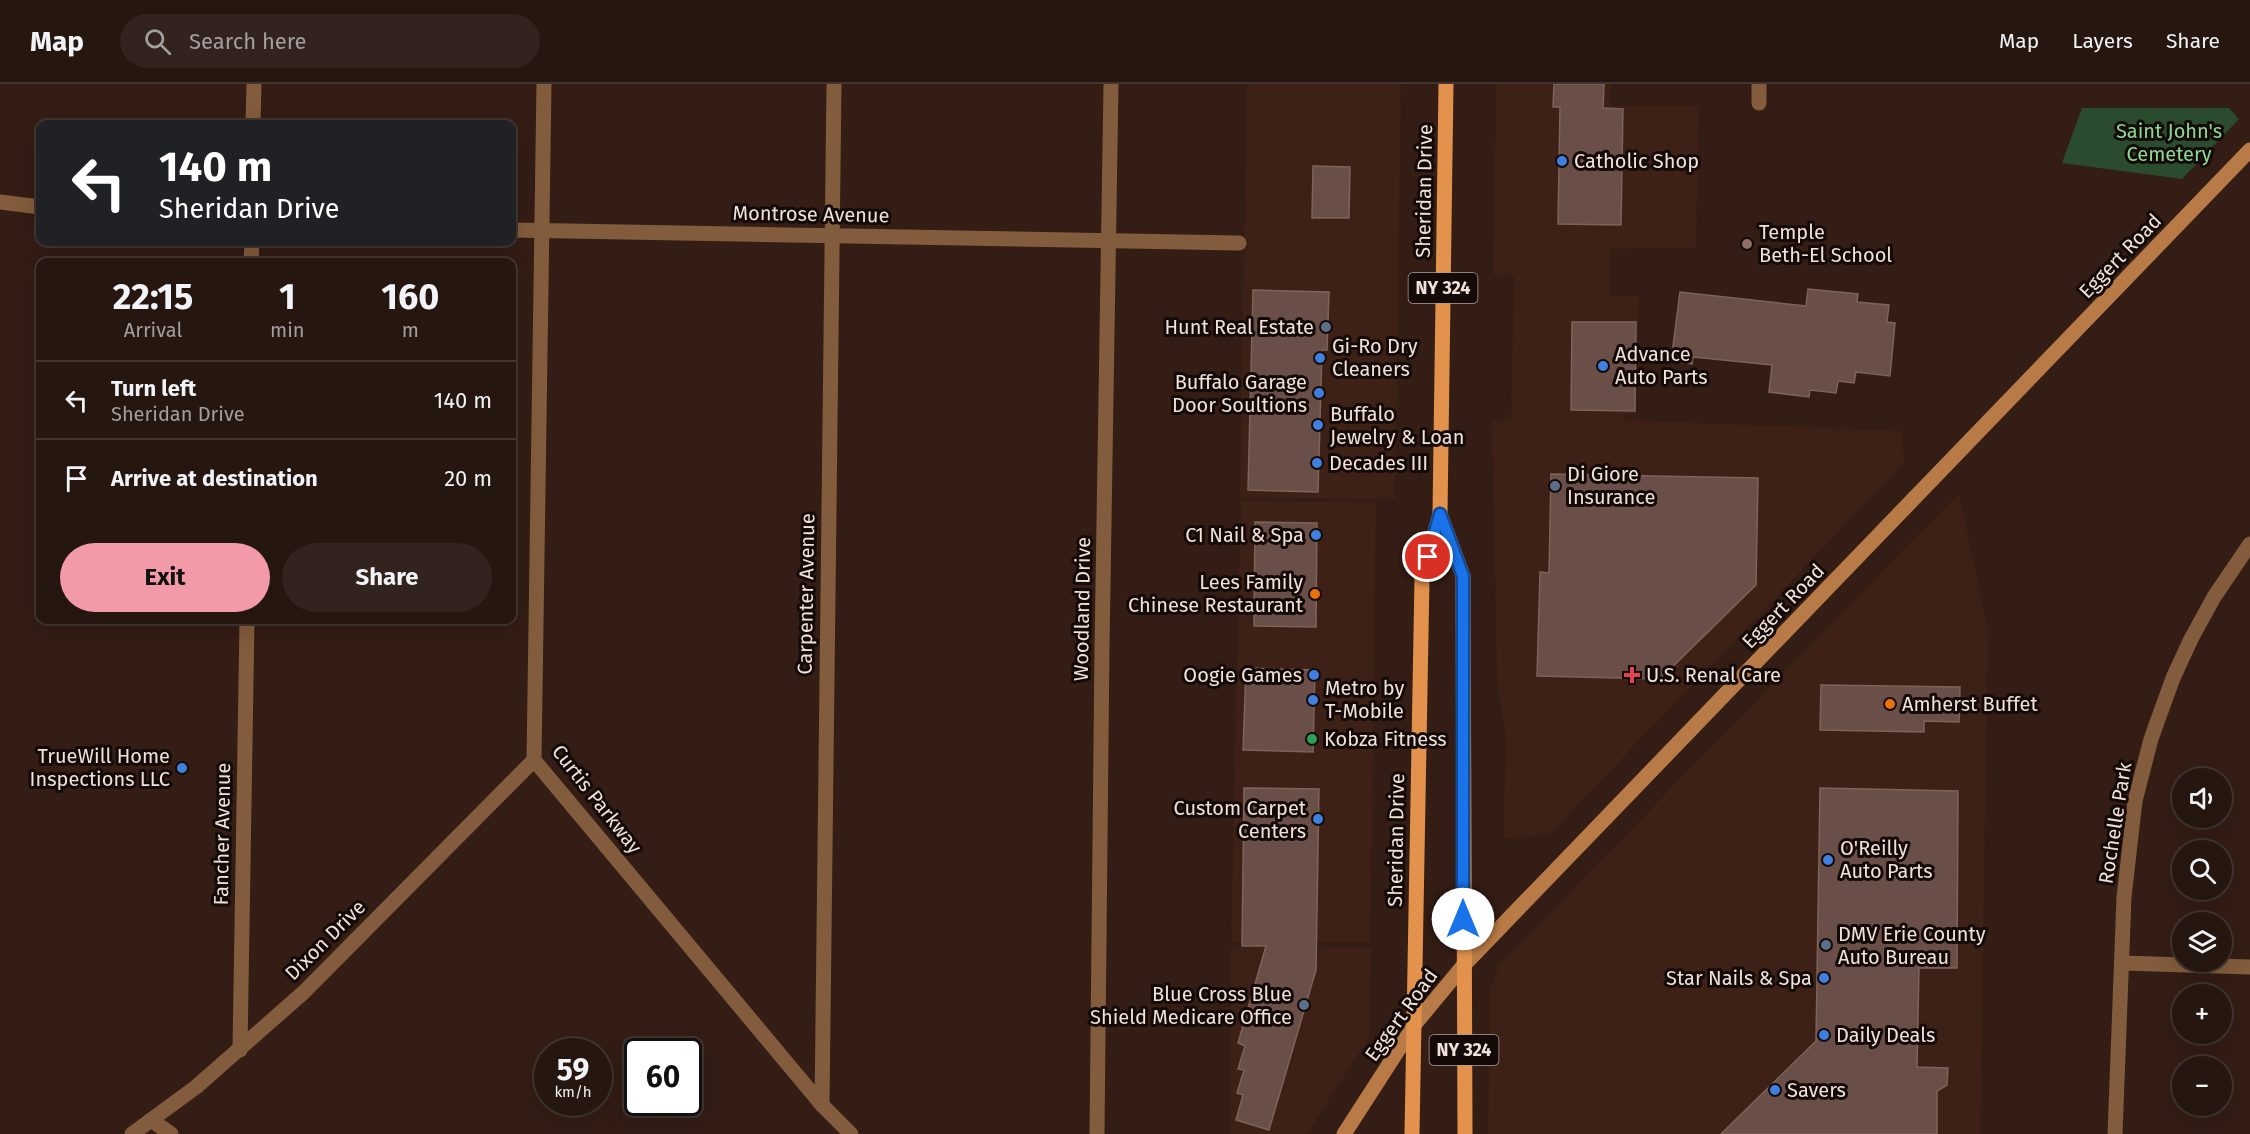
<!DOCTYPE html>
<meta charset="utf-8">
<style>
body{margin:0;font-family:"Fira Sans",sans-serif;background:#32231e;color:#f1f3f6;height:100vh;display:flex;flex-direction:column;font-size:22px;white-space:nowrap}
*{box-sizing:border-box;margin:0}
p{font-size:20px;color:#a49f9f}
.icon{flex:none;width:33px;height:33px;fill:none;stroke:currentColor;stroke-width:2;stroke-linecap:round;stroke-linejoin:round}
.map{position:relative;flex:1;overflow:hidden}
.side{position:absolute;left:36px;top:174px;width:480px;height:366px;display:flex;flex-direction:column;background:#261610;border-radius:12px;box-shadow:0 6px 24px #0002,0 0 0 2px #423530}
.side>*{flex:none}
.hud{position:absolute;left:36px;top:36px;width:480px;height:126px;border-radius:12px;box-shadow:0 6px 24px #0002,0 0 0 2px #423530;background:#202124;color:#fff;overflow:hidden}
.fabs{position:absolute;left:2172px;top:684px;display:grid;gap:12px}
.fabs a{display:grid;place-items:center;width:60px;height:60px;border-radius:50%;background:#261610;box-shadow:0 6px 24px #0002,0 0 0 2px #423530;font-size:30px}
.speed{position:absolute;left:534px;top:954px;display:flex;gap:12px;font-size:30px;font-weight:700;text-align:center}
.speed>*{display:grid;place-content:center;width:78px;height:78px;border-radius:50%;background:#261610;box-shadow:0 6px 24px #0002,0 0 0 2px #423530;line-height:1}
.speed small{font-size:15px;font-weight:400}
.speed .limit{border:3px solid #111;border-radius:9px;background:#fff;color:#111}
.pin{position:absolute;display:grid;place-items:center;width:51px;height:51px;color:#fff;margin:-26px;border:3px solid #fff;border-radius:50%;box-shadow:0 2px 6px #0007}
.me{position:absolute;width:66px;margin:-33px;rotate:0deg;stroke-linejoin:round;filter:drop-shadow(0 0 4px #0008)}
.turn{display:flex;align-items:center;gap:21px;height:126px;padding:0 24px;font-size:27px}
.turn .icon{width:78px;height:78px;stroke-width:2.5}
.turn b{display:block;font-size:42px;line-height:51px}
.eta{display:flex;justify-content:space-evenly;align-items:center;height:102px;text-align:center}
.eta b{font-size:36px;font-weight:700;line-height:42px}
.action{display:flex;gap:12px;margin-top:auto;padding:12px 24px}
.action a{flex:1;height:69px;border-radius:36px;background:#f39aa9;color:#111;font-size:24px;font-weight:700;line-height:69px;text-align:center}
.action a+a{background:#32231e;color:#f1f3f6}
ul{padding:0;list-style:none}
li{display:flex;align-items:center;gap:18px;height:78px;padding:0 24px;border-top:2px solid #423530}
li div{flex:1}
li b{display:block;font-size:22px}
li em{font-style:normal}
header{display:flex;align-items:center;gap:36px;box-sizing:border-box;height:84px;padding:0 30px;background:#261610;border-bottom:2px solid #423530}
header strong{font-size:28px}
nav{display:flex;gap:33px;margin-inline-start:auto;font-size:21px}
.search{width:420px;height:54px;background:#32231e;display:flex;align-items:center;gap:15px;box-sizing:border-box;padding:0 21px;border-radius:33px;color:#a49f9f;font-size:22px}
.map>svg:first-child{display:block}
</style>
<header>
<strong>Map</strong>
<div class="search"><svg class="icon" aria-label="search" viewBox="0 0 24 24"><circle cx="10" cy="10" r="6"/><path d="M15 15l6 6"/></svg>Search here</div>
<nav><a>Map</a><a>Layers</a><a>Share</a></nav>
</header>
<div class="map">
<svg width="2250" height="1050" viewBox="0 0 2250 1050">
<rect width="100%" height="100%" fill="#331d15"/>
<g fill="#3e2116">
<path d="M1247,0H1401L1395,415L1240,413Z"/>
<path d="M1496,0H1611V22H1699L1696,164L1610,165L1609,213L1639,211L1636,330H1625L1624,336L1902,347L1904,379L1549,751L1503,754L1506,656L1497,594L1492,337H1511L1514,192L1493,191Z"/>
<path d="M1959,409L1988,545L1980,1050H1488L1490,905L1500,880Z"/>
<path d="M1241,417L1376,419L1370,858H1231Z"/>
<path d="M1231,863L1371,864L1369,953L1307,1050H1230Z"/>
</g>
<path fill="#2a4b2e" d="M2082,24H2229L2239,35L2182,95L2062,79Z"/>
<g fill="#694f47" stroke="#7e635a" stroke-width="1.5">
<path d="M1554,0H1604L1603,24L1623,25L1621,141L1558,140L1560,23H1553Z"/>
<path d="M1313,82L1350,83L1349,134H1312Z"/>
<path d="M1808,205L1858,210L1857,218L1889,221L1887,238L1895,239L1890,292L1856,288L1854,299L1838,297L1836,309L1810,306L1809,313L1769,308L1772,281L1693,273L1692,280L1671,277L1680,208L1806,222Z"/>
<path d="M1253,206L1329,208L1327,266H1322L1318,408L1248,406Z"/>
<path d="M1572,238H1636L1635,327L1571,326Z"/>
<path d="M1551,390L1758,394L1756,501L1660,595L1537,592L1540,488L1549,489Z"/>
<path d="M1255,438L1317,439L1316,543L1254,542Z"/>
<path d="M1246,584L1315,586L1313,668L1243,666Z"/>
<path d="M1821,601L1960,603L1959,638L1924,637V648L1820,646Z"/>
<path d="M1244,704L1319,705L1316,886L1269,1046L1236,1036L1243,1011L1237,1009L1244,986L1238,985L1245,962L1238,959L1266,862H1242Z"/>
<path d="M1820,704L1958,707L1957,884H1919L1917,983L1948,984L1947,1001L1937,1007V1050H1721L1816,957Z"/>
</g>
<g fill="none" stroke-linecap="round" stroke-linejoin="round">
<g stroke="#825c3c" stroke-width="15">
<path d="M544,0L534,676L822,1021L851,1050"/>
<path d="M1759,19V0"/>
<path d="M253,40L254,0"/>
<path d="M0,118L40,123"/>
<path d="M512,146L1239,159"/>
<path d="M251,178L252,158"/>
<path d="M2122,879L2250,883"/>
<path d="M240,966L247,536"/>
<path d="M822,1021L834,0"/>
<path d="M151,1036L171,1050"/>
<path d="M132,1050L196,1003L304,908L534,676"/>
<path d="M1097,1050L1102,564L1111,0"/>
<path d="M2115,1050L2124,813L2135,717L2151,655L2173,594L2191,555L2214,513L2250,460"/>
</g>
<path stroke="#b87a46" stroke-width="15" d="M1344,1050L1415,940L1463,882L2250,66"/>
<g stroke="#e2924c" stroke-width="15">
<path d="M1440,430L1463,492L1465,1050"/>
<path d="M1412,1050L1422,494L1440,430L1446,0"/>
</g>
</g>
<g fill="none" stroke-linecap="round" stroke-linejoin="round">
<g stroke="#114b97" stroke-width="15">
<path id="route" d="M1428,473L1440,430L1463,492V835"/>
</g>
<use href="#route" stroke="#1a73e8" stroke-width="10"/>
</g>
<g fill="#3f7fe0" stroke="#140a07" stroke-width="2">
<circle cx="1562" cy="77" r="6"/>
<circle cx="1320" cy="274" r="6"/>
<circle cx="1603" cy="282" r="6"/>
<circle cx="1319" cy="309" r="6"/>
<circle cx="1318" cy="341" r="6"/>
<circle cx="1317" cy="379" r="6"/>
<circle cx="1316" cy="451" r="6"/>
<circle cx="1314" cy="591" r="6"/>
<circle cx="1313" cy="616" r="6"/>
<circle cx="182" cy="684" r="6"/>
<circle cx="1318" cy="735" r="6"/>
<circle cx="1828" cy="776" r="6"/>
<circle cx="1824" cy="894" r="6"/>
<circle cx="1824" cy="951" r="6"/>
<circle cx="1775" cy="1006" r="6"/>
</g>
<circle fill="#8d6e63" stroke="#140a07" stroke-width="2" cx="1747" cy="160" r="6"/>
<g fill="#5c6f8a" stroke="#140a07" stroke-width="2">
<circle cx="1326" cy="243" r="6"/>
<circle cx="1555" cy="402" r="6"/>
<circle cx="1826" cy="861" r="6"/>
<circle cx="1304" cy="921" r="6"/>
</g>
<g fill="#e8710a" stroke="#140a07" stroke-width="2">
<circle cx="1315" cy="510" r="6"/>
<circle cx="1890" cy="620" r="6"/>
</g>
<path fill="#e0444e" stroke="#140a07" stroke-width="2" d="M1629 582h6v6h6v6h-6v6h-6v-6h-6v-6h6z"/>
<circle fill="#2e9e5b" stroke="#140a07" stroke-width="2" cx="1312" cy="655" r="6"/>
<g text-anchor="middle" stroke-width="6" stroke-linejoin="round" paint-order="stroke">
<g fill="#140a07" stroke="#afa09b" stroke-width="1.5">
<rect x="1408.5" y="189" width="69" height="30" rx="4.5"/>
<rect x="1429.5" y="951" width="69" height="30" rx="4.5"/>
</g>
<g font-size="18" font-weight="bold" fill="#f1e1db">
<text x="1443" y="210">NY 324</text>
<text x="1464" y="972">NY 324</text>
</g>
<g font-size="20" fill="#8dd994" stroke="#140a07">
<text x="2169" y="54">Saint John's<tspan x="2169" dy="23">Cemetery</tspan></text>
</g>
<g font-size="20" fill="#f1e1db" stroke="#140a07" text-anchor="start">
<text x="1574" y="84">Catholic Shop</text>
<text x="1759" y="155">Temple<tspan x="1759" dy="23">Beth-El School</tspan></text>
<text x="1314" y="250" text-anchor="end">Hunt Real Estate</text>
<text x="1332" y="269">Gi-Ro Dry<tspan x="1332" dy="23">Cleaners</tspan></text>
<text x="1615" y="277">Advance<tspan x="1615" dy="23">Auto Parts</tspan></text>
<text x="1307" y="305" text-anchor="end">Buffalo Garage<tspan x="1307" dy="23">Door Soultions</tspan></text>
<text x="1330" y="337">Buffalo<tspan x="1330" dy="23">Jewelry &amp; Loan</tspan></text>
<text x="1329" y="386">Decades III</text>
<text x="1567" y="397">Di Giore<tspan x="1567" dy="23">Insurance</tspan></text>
<text x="1304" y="458" text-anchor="end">C1 Nail &amp; Spa</text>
<text x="1303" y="505" text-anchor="end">Lees Family<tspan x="1303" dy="23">Chinese Restaurant</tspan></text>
<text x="1302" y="598" text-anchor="end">Oogie Games</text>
<text x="1646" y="598">U.S. Renal Care</text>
<text x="1325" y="611">Metro by<tspan x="1325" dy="23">T-Mobile</tspan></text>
<text x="1902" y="627">Amherst Buffet</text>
<text x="1324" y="662">Kobza Fitness</text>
<text x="170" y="679" text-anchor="end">TrueWill Home<tspan x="170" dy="23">Inspections LLC</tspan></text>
<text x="1306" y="731" text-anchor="end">Custom Carpet<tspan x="1306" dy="23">Centers</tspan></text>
<text x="1840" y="771">O'Reilly<tspan x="1840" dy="23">Auto Parts</tspan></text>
<text x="1838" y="857">DMV Erie County<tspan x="1838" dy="23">Auto Bureau</tspan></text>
<text x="1812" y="901" text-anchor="end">Star Nails &amp; Spa</text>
<text x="1292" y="917" text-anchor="end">Blue Cross Blue<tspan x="1292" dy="23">Shield Medicare Office</tspan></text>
<text x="1836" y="958">Daily Deals</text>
<text x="1787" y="1013">Savers</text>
</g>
<g font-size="20" fill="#f1e1db" stroke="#140a07">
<text transform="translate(1424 107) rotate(-89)" y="7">Sheridan Drive</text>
<text transform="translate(811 130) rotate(1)" y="7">Montrose Avenue</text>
<text transform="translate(2120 172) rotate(-46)" y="7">Eggert Road</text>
<text transform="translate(806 510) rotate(-89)" y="7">Carpenter Avenue</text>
<text transform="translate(1783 522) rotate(-46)" y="7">Eggert Road</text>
<text transform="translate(1082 525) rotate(-89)" y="7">Woodland Drive</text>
<text transform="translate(597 715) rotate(52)" y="7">Curtis Parkway</text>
<text transform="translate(2115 739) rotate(-81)" y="7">Rochelle Park</text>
<text transform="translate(222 750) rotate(-89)" y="7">Fancher Avenue</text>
<text transform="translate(1396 756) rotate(-89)" y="7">Sheridan Drive</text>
<text transform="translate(325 856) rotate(-45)" y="7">Dixon Drive</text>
<text transform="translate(1401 931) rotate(-54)" y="7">Eggert Road</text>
</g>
</g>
</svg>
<div class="fabs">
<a><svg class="icon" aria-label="sound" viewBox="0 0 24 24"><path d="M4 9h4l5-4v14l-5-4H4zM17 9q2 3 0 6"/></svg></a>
<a><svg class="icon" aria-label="search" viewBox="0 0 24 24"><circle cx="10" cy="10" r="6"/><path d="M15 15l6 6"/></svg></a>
<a><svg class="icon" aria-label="layers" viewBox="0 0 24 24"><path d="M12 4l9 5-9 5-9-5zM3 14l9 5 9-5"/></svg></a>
<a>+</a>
<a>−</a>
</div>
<div class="speed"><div>59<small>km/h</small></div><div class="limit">60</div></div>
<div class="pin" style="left:1428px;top:473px;background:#d93025"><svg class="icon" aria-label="arrive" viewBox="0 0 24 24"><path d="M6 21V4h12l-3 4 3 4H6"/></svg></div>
<svg class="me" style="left:1463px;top:835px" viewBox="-20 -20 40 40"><circle r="19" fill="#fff"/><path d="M0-13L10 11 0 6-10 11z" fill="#1a73e8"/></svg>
<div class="hud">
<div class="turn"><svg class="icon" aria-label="left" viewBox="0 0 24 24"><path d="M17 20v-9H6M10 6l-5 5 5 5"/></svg><div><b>140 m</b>Sheridan Drive</div></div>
</div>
<section class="side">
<div class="eta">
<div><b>22:15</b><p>Arrival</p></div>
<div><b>1</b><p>min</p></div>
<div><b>160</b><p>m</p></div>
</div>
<ul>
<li><svg class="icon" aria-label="left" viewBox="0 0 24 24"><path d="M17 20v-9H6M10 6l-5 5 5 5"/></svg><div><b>Turn left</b><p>Sheridan Drive</p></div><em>140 m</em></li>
<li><svg class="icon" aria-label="arrive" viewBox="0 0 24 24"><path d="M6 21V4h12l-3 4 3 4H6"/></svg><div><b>Arrive at destination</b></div><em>20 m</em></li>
</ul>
<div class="action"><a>Exit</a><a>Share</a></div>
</section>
</div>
